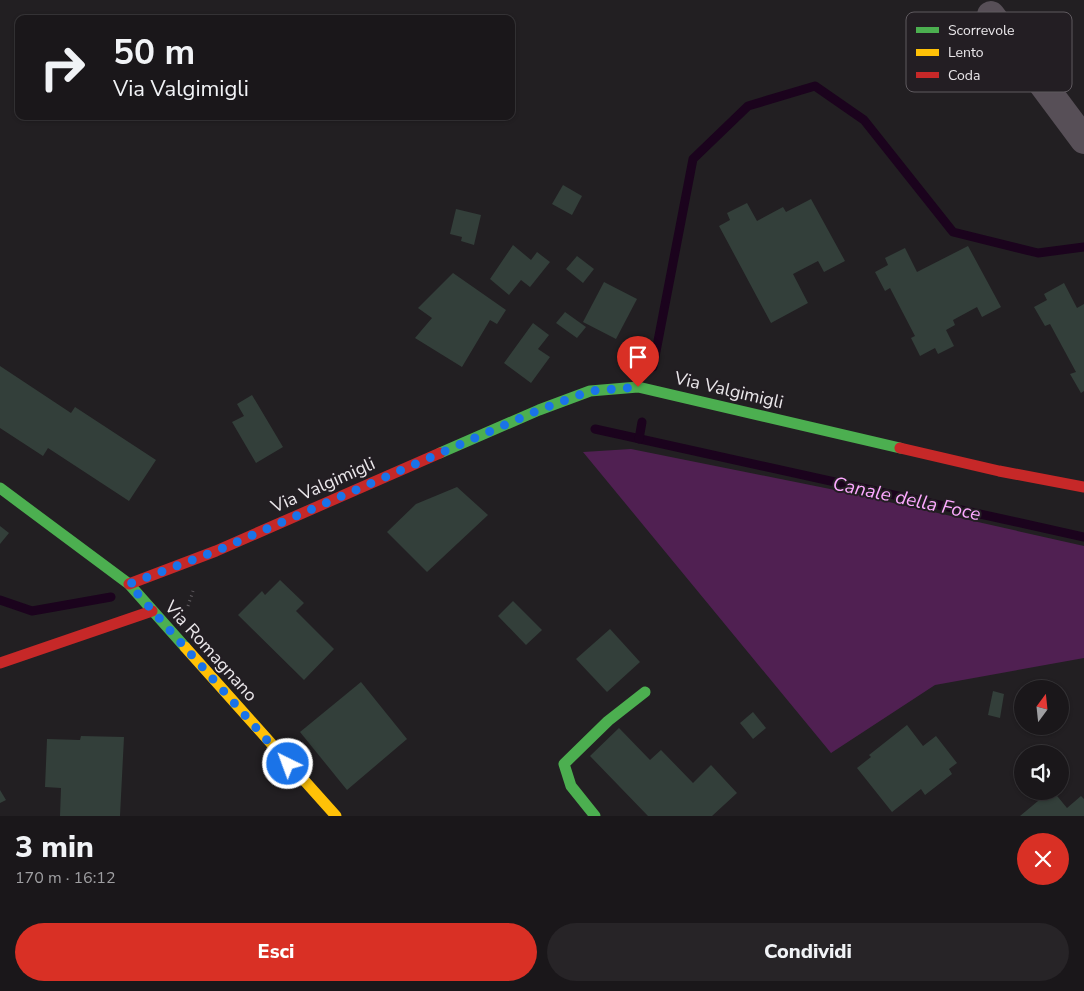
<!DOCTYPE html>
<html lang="it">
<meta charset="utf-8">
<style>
body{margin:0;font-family:"Nunito Sans",sans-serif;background:#272427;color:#f1f3f6;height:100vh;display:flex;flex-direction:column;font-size:19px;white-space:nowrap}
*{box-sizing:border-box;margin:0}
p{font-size:16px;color:#9f9fa2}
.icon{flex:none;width:28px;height:28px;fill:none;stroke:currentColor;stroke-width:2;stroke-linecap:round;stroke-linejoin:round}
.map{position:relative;height:816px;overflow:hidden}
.details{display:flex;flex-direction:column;background:#1a171a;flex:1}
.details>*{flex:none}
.guide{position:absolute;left:15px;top:15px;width:500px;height:105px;border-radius:10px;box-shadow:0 1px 4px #0004,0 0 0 1px #383639;background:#1a171a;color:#f1f3f6;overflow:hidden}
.needle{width:32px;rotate:15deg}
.fabs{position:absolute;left:1014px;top:680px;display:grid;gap:10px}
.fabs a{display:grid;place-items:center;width:55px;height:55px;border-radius:50%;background:#1a171a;box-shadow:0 1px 4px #0004,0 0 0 1px #383639;font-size:25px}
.pin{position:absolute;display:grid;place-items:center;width:42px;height:42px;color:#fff;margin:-51px -21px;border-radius:50% 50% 50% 0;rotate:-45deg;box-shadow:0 0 5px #0007}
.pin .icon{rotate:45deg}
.me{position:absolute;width:55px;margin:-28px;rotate:318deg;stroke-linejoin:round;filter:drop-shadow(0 0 4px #0008)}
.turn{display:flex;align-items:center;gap:18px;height:105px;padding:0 15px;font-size:22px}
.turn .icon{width:65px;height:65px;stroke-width:2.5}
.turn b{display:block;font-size:35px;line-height:42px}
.round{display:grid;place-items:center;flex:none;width:52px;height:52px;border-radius:26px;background:#272427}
.overview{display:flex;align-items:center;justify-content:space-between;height:85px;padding:0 15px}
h1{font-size:30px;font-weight:800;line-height:38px}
.primary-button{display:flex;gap:10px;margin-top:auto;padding:10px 15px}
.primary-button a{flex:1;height:58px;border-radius:30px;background:#d93025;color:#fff;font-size:20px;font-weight:800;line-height:58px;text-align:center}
.primary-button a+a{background:#272427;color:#f1f3f6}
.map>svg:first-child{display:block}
</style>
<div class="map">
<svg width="1084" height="816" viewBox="0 0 1084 816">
<rect width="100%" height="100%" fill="#221f22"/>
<path fill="#502052" d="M631,449L840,491L1084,546V658L935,685L831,753L583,452Z"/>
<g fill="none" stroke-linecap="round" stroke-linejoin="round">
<g stroke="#1b031d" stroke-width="9">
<path d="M653,367L693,159L748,106L815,86L864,120L953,232L1038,253L1084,247"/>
<path d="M595,429L1084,537"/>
<path d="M639,439L642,422"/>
<path d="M0,600L32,611L111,597"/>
</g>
</g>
<g fill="#333f3a">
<path d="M563,185L582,196L572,215L552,204Z"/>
<path d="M811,199L845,261L824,272L818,261L793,274L808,303L771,323L719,226L730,220L727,213L747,203L757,221L783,207L786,212Z"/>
<path d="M456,209L481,215L474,245L461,241L462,237L450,234Z"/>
<path d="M513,245L531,260L537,252L550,262L530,287L521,280L509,295L490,279Z"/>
<path d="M968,246L1001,307L982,317L977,307L953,320L955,325L946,330L954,346L938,354L935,348L920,356L911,338L915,336L890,288L885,291L875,272L888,265L885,258L905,248L917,272Z"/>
<path d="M577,256L594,269L583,283L566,269Z"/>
<path d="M453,273L506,310L497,324L490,320L462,367L415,338L432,318L418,308Z"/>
<path d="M604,282L637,299L616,339L583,322Z"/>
<path d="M1064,283L1077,308L1084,304V391L1081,393L1070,374L1076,372L1050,324L1045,326L1034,307L1047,300L1044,294Z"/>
<path d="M565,312L586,327L577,338L556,323Z"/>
<path d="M533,323L549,335L538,349L550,357L531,383L504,363Z"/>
<path d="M0,366L71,413L75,407L156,460L129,501L48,448L43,456L0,428Z"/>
<path d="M252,395L283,447L256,463L232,422L244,416L237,404Z"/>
<path d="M457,487L488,515L427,572L387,532L416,504Z"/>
<path d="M0,526L9,533L0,544Z"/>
<path d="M280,580L304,603L296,611L334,649L304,680L238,615L262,591L265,595Z"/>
<path d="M513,601L542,630L526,645L498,616Z"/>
<path d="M610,629L640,662L607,692L576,659Z"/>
<path d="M361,682L407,739L347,790L300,732Z"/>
<path d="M993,691L1004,694L1000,718L988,715Z"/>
<path d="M753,712L766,728L753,739L740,723Z"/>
<path d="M907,725L923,746L936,736L957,763L949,769L952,774L925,795L921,789L892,812L857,768L871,757L869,755Z"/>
<path d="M619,728L650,760L661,750L693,783L711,765L737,793L712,816H648L590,756Z"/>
<path d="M81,736L124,737L120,816H60L61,788L45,787L47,739L80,740Z"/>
<path d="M0,790L6,800L0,803Z"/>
<path d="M1050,791H1053L1067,808L1081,796L1084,799V816H1020Z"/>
</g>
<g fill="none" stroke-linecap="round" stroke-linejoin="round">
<path stroke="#635e63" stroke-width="3" stroke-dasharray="1 4" stroke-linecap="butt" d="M188,606L193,591"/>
<path stroke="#574f57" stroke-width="28" d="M991,15L1084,140"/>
<g stroke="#4caf50" stroke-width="11">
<path d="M440,453L539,410L590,391L638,387L900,448"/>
<path d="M0,488L129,584L185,647"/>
<path d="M595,816L571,786L564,764L608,721L645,692"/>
</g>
<path stroke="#ffc107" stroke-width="11" d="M185,647L336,816"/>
<g stroke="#c62828" stroke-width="11">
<path d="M900,448L999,471L1084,487"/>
<path d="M129,584L216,551L440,453"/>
<path d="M0,663L152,611"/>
</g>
</g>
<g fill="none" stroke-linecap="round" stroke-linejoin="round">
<path stroke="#1a73e8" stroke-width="9" stroke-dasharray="0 16.2" d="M288,764L129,584L216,551L539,410L590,391L638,387"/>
</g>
<g text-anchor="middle" stroke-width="4" stroke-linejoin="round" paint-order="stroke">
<g font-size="18" fill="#eae7ea" stroke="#231e23">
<text transform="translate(729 390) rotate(13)" y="6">Via Valgimigli</text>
<text transform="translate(323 485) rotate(-24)" y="6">Via Valgimigli</text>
<text transform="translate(211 651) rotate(48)" y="6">Via Romagnano</text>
</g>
<g font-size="19" font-style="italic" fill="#fda9ff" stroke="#231e23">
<text transform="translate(907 498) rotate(12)" y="7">Canale della Foce</text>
</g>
</g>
<rect x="906" y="12" width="166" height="80" rx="8" fill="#231e23" stroke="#5f5a5f" stroke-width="1"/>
<rect x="916" y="27" width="23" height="6" fill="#4caf50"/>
<rect x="916" y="49" width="23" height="7" fill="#ffc107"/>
<rect x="916" y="72" width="23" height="6" fill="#c62828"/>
<g font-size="14" fill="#eae7ea">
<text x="948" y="35">Scorrevole</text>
<text x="948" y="57">Lento</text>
<text x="948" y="80">Coda</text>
</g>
</svg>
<div class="fabs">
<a><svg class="needle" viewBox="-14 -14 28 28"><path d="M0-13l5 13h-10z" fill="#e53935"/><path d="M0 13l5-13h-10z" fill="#9f9fa2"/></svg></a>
<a><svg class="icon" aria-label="sound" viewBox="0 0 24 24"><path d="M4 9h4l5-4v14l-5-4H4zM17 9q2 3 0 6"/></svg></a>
</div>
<div class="pin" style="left:638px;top:387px;background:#d93025"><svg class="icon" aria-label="arrive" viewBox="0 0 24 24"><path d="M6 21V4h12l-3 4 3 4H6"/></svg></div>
<svg class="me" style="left:288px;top:764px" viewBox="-20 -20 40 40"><circle r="17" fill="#1a73e8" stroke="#fff" stroke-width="3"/><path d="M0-11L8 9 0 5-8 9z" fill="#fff"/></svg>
<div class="guide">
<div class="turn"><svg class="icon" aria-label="right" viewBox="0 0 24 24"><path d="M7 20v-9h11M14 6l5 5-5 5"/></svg><div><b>50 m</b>Via Valgimigli</div></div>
</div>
</div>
<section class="details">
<div class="overview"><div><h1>3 min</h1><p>170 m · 16:12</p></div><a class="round" style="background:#d93025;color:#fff"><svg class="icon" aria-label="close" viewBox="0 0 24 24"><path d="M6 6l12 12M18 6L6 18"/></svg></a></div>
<div class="primary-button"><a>Esci</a><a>Condividi</a></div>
</section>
